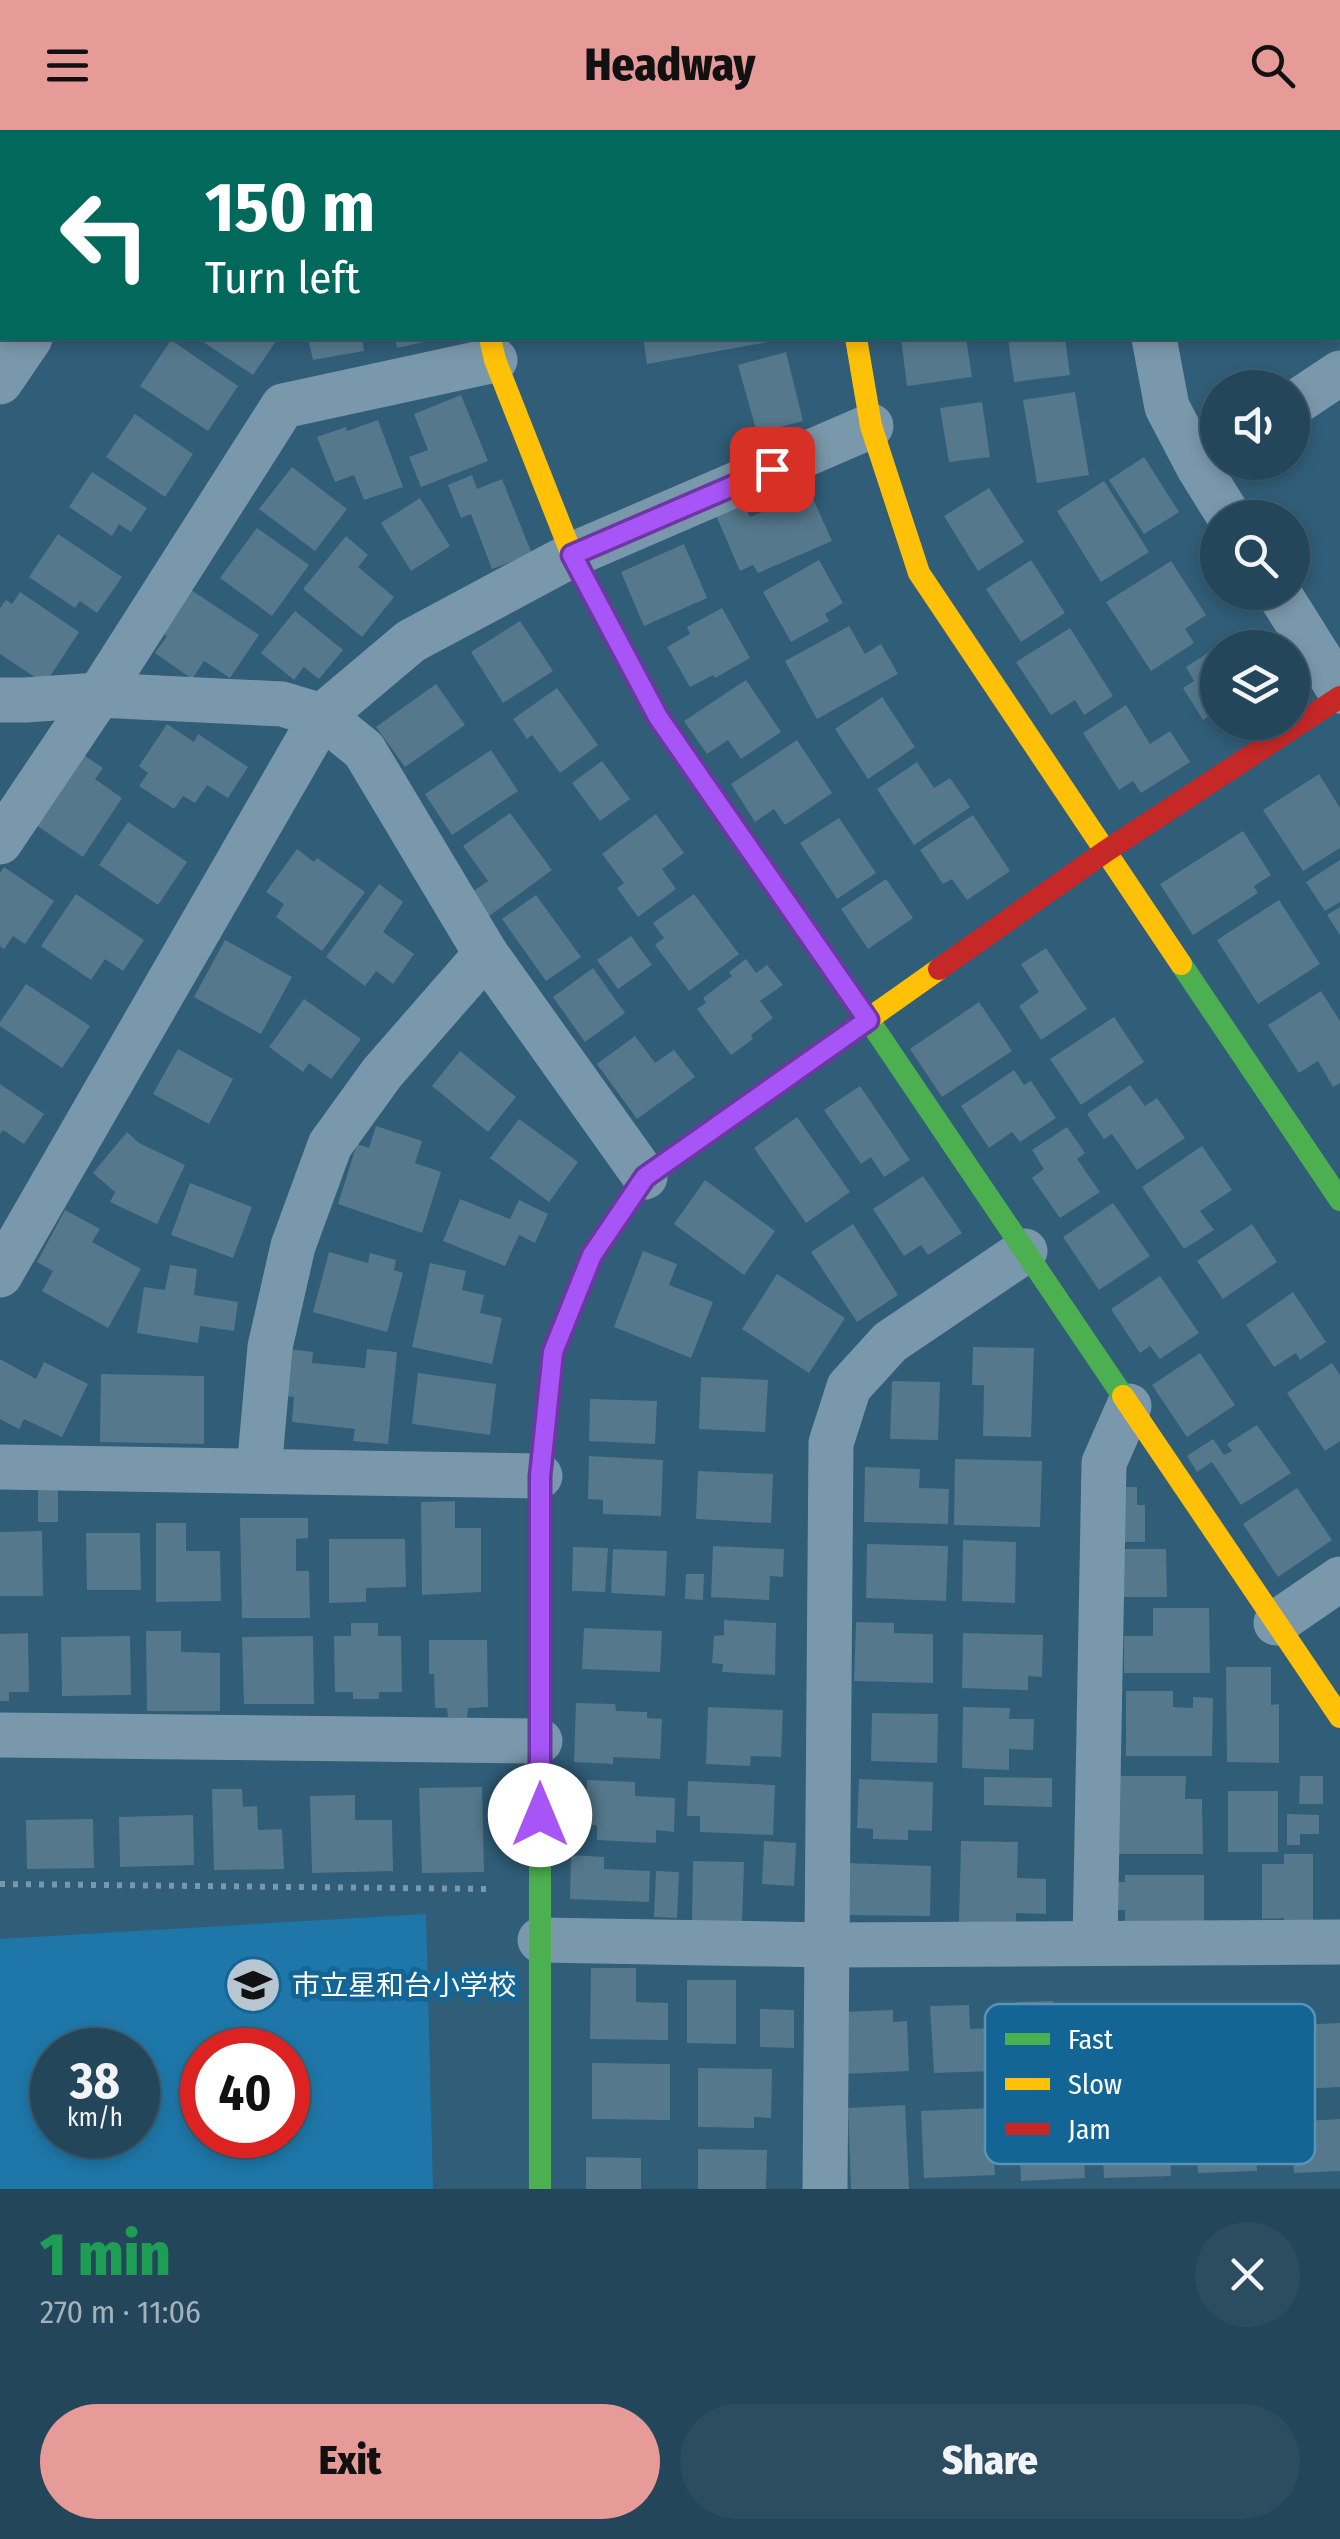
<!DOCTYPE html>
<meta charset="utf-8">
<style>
body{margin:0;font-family:"Fira Sans Condensed","Noto Sans JP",sans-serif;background:#2c4d60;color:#f1f3f6;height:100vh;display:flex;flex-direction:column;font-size:38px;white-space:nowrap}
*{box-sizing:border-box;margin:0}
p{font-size:32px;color:#a3b1bb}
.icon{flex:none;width:55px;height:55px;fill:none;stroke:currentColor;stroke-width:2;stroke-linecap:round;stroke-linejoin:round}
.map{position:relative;height:2059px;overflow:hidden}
.side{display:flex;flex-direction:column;background:#24465a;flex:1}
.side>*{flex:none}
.hud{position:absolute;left:0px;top:0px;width:1340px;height:210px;box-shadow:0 5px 15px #0003,0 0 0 2px #415e70;background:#00695c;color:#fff;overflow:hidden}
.tools{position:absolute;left:1200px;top:240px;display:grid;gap:20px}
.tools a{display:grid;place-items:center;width:110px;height:110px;border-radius:50%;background:#24465a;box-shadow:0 5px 15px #0003,0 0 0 2px #415e70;font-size:50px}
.speed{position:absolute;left:30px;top:1898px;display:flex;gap:20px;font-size:50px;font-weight:700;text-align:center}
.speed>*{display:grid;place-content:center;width:130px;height:130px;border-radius:50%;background:#24465a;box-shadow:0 5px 15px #0003,0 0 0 2px #415e70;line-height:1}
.speed small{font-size:25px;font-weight:400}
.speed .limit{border:15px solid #d22;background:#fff;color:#111}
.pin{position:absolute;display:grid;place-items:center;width:85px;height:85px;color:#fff;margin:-42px;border-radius:20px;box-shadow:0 5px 15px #0006}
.me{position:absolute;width:110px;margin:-55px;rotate:0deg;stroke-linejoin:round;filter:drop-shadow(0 0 8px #0008)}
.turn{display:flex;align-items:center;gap:35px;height:210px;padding:0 40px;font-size:45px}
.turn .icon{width:130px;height:130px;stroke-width:2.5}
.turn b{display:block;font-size:70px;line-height:85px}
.round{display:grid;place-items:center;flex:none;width:105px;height:105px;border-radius:52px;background:#2c4d60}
.headline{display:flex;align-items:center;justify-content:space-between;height:170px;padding:0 40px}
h1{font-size:60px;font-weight:800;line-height:75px;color:#1e9e55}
.button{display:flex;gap:20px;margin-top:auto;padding:20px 40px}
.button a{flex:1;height:115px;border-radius:60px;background:#e69b98;color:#111;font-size:40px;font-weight:800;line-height:115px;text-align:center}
.button a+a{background:#2c4d60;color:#f1f3f6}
header{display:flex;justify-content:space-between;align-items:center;height:130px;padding:0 40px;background:#e69b98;color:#111;font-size:45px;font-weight:800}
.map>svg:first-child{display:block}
</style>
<header><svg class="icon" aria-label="menu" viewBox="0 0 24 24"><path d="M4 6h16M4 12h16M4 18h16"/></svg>Headway<svg class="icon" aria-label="search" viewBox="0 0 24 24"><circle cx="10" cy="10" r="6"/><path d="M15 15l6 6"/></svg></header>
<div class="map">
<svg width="1340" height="2059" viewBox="0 0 1340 2059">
<rect width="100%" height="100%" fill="#305d78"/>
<path fill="#1e77a8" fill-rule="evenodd" d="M426,1784L433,2059H0V1809ZM52,1920H138V2005H52ZM202,1920H288V2005H202Z"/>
<g fill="#55788c">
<path d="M197,208H278L253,245Z"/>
<path d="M308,208H362L364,221L313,230Z"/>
<path d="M395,208H438V209L397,218Z"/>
<path d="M643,208H784V209L647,234Z"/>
<path d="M901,208H966L972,247L907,256Z"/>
<path d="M1008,208H1065L1070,245L1014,252Z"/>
<path d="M171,210L238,256L208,301L140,256Z"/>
<path d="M786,222L803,291L757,303L738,235Z"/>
<path d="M1075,262L1089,345L1037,353L1023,270Z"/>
<path d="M461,265L488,331L421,357L409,327L428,320L414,284Z"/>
<path d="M982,272L990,327L949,332L940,278Z"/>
<path d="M135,284L193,324L165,367L106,327Z"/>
<path d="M378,290L403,357L364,370L354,345L335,352L317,307L346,297L347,301Z"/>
<path d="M1144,327L1179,382L1144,404L1109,350Z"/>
<path d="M292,337L347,379L315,421L259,379Z"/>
<path d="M92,342L147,378L131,402L119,394L112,406L69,377Z"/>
<path d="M472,345L477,359L502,349L532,424L492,439L471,384L461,388L448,355Z"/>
<path d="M1104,351L1149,422L1101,452L1057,381Z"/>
<path d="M989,358L1024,412L978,441L944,386Z"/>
<path d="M810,362L832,411L758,443L753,435L740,441L715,383L743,371L750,387Z"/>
<path d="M420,368L450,416L411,441L381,393Z"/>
<path d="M257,398L309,435L272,486L220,448Z"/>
<path d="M58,404L122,447L97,483L80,471L75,478L29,447Z"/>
<path d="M346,406L368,425L358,437L394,467L362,507L303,459Z"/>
<path d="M684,414L707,468L644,496L621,442Z"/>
<path d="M819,430L843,473L825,484L829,491L791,512L763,462Z"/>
<path d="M1031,430L1065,483L1021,512L986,459Z"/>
<path d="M1171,431L1206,485L1185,499L1194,513L1151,541L1106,472Z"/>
<path d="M191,460L259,505L230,548L204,531L192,549L155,523L167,506L163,503Z"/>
<path d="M20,462L79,502L45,554L0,524V478L6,470L12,474Z"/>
<path d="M722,478L750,528L715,548L713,545L690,557L667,517L690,504L687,497Z"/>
<path d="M295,481L343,520L319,549L304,537L294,550L261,523Z"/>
<path d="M520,491L553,541L503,573L471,522Z"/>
<path d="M849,496L865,524L881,514L898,544L817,589L785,531Z"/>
<path d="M1070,498L1113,566L1084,585L1075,570L1051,585L1016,532Z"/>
<path d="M1226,511L1230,518H1218V580L1203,590L1183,558L1194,551L1186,537Z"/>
<path d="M746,550L781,602L741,629L728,610L707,624L684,591Z"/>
<path d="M436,554L465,595L405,637L376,597Z"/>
<path d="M557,558L598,615L560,643L532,605L527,609L513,589Z"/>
<path d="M882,567L915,617L868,649L835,599Z"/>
<path d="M1126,575L1150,614L1170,601L1190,632L1141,663L1133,651L1119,660L1083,603Z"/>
<path d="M167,594L194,612L198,604L248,637L228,668L207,655L195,673L183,666L174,679L139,656L148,643L139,636Z"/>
<path d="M797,610L832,663L785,695L774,679L755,692L731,654Z"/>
<path d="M491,620L518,661L452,705L425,664Z"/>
<path d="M79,622L103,638L95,649L122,668L83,727L33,693Z"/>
<path d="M602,631L630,669L600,691L572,653Z"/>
<path d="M917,632L934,658L950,648L970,677L914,715L877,659Z"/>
<path d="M1319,644L1340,678V718L1303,741L1263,680Z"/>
<path d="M510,683L552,740L489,786L472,762L488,751L463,716Z"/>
<path d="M656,684L684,723L662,739L676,759L638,787L617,758L624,753L602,724Z"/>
<path d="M973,685L1010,741L967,770L952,749L943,754L920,720Z"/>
<path d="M839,688L876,743L837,769L800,713Z"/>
<path d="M128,692L187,732L158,775L99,735Z"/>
<path d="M1243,701L1271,745L1254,756L1258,763L1193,805L1160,754Z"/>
<path d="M297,719L314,732L317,728L365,762L322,821L276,787L284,774L266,762Z"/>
<path d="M1340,730V772L1325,781L1306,752Z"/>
<path d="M4,737L54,771L25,814L13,806L4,819L0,816V743Z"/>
<path d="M886,749L913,788L868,819L841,779Z"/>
<path d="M379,754L403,772L383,802L414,824L393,854L376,841L365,856L326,827Z"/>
<path d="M76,764L144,810L123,841L105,829L91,850L41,816Z"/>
<path d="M694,764L739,824L689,861L655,815L664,808L653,793Z"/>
<path d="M536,765L581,827L546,851L502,789Z"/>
<path d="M1279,770L1320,834L1258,874L1217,810Z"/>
<path d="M1340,777V805L1327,785Z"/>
<path d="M631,806L652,835L618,859L597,830Z"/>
<path d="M225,810L292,847L261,904L194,867Z"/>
<path d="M1046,818L1087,879L1041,910L1019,876L1039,862L1021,834Z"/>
<path d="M746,829L756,843L767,835L783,855L760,871L773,888L751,905L753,909L731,925L697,879L706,873L703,868L732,846L729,842Z"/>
<path d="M593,838L625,883L585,912L553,867Z"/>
<path d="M26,854L90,896L62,938L0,896V892Z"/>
<path d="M1321,861L1340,891V953L1333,957L1318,931L1299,943L1268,895Z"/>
<path d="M304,869L361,909L331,949L309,933L303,942L269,917Z"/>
<path d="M979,872L1012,921L942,967L910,919Z"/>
<path d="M1114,887L1144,932L1081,975L1050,929Z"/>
<path d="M635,906L655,933L674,920L695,947L637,989L597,934Z"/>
<path d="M178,919L233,949L209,994L153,964Z"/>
<path d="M460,921L516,967L488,1002L432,956Z"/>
<path d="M1014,940L1024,955L1031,951L1056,988L1020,1012L1012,1002L989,1018L961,976Z"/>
<path d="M0,954L44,984L24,1014L3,1000L0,1004Z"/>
<path d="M1130,955L1145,976L1157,968L1185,1008L1137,1040L1112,1004L1104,1009L1087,984Z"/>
<path d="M860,956L910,1030L884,1047L871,1027L861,1034L824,980Z"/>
<path d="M797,987L850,1062L806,1093L754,1018Z"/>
<path d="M519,989L578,1032L549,1072L490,1028Z"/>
<path d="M376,996L422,1011L415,1033L441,1042L422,1103L338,1074L357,1014L369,1018Z"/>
<path d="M1067,997L1085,1023L1077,1029L1100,1062L1060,1088L1032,1048L1044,1039L1032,1020Z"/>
<path d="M127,1002L139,1013L185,1035L157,1094L110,1072L115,1062L93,1043Z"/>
<path d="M1202,1016L1232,1060L1200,1081L1214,1100L1184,1119L1142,1057Z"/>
<path d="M923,1046L962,1103L928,1125L921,1115L904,1126L873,1079Z"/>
<path d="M705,1050L775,1101L744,1145L674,1094Z"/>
<path d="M190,1053L252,1077L233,1128L171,1105Z"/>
<path d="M460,1069L510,1089L519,1070L548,1084L535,1113L519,1105L505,1136L443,1111Z"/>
<path d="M1113,1073L1150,1126L1099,1160L1063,1107Z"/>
<path d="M65,1080L100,1099L92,1112L141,1139L108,1198L42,1161L53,1141L37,1132Z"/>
<path d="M853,1094L898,1165L857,1192L811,1122Z"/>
<path d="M1252,1094L1277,1132L1223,1169L1197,1131Z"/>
<path d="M643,1121L677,1134L669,1155L713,1172L691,1228L614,1197Z"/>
<path d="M329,1122L368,1133L370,1123L396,1130L394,1140L403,1143L387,1202L313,1182Z"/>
<path d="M430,1133L466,1141L462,1160L484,1165L480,1183L502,1188L492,1234L412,1217Z"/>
<path d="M170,1135L197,1139L194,1165L238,1172L234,1201L200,1196L198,1213L137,1203L144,1157L165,1160Z"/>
<path d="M777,1144L845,1188L809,1243L742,1199Z"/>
<path d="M1160,1146L1199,1203L1160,1229L1150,1216L1140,1223L1111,1179Z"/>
<path d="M1293,1162L1326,1212L1300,1230L1296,1223L1274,1237L1246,1195Z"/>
<path d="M973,1217L1034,1218L1031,1307L983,1306L984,1255H972Z"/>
<path d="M290,1219L313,1222L312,1233L365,1238L367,1219L397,1222L388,1314L353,1311L355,1299L292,1292L294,1267L285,1266Z"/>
<path d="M1200,1223L1235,1275L1187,1307L1152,1255Z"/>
<path d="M0,1229L36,1249L44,1232L88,1254L62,1307L24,1289L19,1299L0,1289Z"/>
<path d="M1332,1233L1340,1245V1311L1325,1321L1287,1263Z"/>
<path d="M418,1243L496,1254L490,1305L412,1294Z"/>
<path d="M101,1244L204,1246V1314L100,1312Z"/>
<path d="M701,1247L768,1250L765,1302L699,1299Z"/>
<path d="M892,1251L940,1252L938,1310L890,1309Z"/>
<path d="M590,1269L657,1271L655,1314L589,1311Z"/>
<path d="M1257,1295L1291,1343L1241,1375L1212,1332L1197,1342L1187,1326L1213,1309L1224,1325L1232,1321L1227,1314Z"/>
<path d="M589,1326L663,1330L661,1386L603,1384V1370L588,1369Z"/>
<path d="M955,1329L1042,1331L1040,1397L954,1395Z"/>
<path d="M865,1337L920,1339L919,1358L949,1359L948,1394L864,1392Z"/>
<path d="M698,1341L773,1344L771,1393L696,1389Z"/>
<path d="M1121,1357H1137V1375H1145V1412H1120Z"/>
<rect x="38" y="1358" width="20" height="34"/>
<path d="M1297,1358L1332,1410L1278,1447L1243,1394Z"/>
<path d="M455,1371V1398H481V1462L422,1465L421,1372Z"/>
<path d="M240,1388H308V1408L296,1409V1441H309L310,1488H242Z"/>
<path d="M156,1393H186V1421H220L221,1471L156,1472Z"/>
<path d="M42,1401L43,1466H0V1402Z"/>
<path d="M86,1403H140L141,1460H87Z"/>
<path d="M329,1409H405L406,1457L366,1458V1472L329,1473Z"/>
<path d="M963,1410L1016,1412L1015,1473L962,1471Z"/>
<path d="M867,1414L948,1416L946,1471L866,1468Z"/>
<path d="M713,1416L784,1419L783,1447L770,1446L769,1470L711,1467Z"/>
<path d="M573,1417L608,1418L605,1462L572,1461Z"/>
<path d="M613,1419L667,1421L665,1466L611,1463Z"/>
<path d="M1122,1419H1166L1167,1467H1122Z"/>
<path d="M686,1444H704L703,1470L685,1469Z"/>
<path d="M1153,1478H1209L1210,1543H1124V1506H1153Z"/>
<path d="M724,1490L776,1493L775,1545L722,1542L723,1534L712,1533L714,1506L724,1505Z"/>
<path d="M856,1492L894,1493V1503L933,1504V1553L854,1551Z"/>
<path d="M351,1493H378V1506H401L402,1562H379V1569H353V1562H335L334,1506H351Z"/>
<path d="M584,1498L662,1501L660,1542L582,1539Z"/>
<path d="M146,1501H181V1522L220,1523V1581H147Z"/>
<path d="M28,1503L29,1562H9V1571H0V1504Z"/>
<path d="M963,1503L1043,1505L1042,1547L1028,1546V1560L962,1558Z"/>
<path d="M130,1506L131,1565L62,1566L61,1507Z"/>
<path d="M313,1506L314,1574H244L242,1507Z"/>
<path d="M429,1510H487L488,1577L468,1578L467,1588L448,1587L447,1578H435L434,1544H429Z"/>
<path d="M1226,1537H1271V1575L1279,1574V1633L1227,1632Z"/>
<path d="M1126,1561H1173V1577L1193,1578V1567L1213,1568L1212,1626H1126Z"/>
<path d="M576,1573L615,1574L616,1581L647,1582V1588L662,1589L660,1629L613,1627V1634L574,1632Z"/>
<path d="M708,1577L783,1580L781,1627L751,1626L750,1636L706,1634Z"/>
<path d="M963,1577L1010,1578L1009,1589H1034L1033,1620L1009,1619V1640L962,1638Z"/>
<path d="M872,1583L938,1584L937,1633L871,1631Z"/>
<path d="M1110,1646H1186L1185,1669H1202L1203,1724H1110Z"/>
<path d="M1300,1646H1323V1674H1299Z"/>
<path d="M984,1647L1052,1648V1677L984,1675Z"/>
<path d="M859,1649L933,1652L932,1701L908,1700V1710L873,1709V1699L857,1698Z"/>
<path d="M587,1650L635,1652V1666L675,1668L674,1702L656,1700V1713L597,1710V1695H586Z"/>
<path d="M688,1651L775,1655L773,1705L700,1702V1686H687Z"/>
<path d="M482,1657L484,1742L422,1743L419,1658Z"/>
<path d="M212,1659H242L243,1677L257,1676L258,1700L282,1699L284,1739L214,1740Z"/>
<rect x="1228" y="1661" width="50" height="61"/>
<path d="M355,1665V1690H392L393,1741L312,1743L310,1666Z"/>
<path d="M1287,1684L1319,1685V1704H1300V1715H1287Z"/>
<path d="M193,1685L194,1735L120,1737L119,1687Z"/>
<path d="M93,1689L94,1738L27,1739L26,1690Z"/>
<path d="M764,1711L796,1713L794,1756L762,1754Z"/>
<path d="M961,1711L1018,1712L1017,1748L1046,1749V1784L1016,1783V1794L959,1792Z"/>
<path d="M1284,1724H1313V1795H1285L1284,1788L1262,1789V1734H1284Z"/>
<path d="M571,1725L604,1727V1739L650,1741L649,1772L570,1769Z"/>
<path d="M693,1731L744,1732L742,1793L692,1792Z"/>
<path d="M846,1733L931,1736L930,1786L845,1785Z"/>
<path d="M656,1741L679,1742L677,1788L654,1787Z"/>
<path d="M1125,1745H1204V1798L1125,1792V1780H1109V1752H1125Z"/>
<path d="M591,1838H636V1872L668,1873V1910L590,1909Z"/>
<path d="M687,1850H736V1914L687,1913Z"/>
<path d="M1053,1871V1883L1076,1882L1079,1933L1020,1936L1017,1872Z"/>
<path d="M969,1875L970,1899L992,1898L994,1941L934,1943L930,1876Z"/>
<path d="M760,1879L794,1880V1918L760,1917Z"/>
<path d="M893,1880V1892L907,1891L909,1941L844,1944L841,1882Z"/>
<path d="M1340,1893V1957L1279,1960L1276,1896Z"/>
<path d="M592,1933L670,1934V1990L592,1989Z"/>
<path d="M698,1938L772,1939L771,1988L754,1987V1998L698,1997Z"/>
<path d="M1081,1967L1085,2048L1021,2051L1017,1969Z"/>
<path d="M905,1975L909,2059H851L848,1978Z"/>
<path d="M991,1978L995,2045L924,2048L921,1981Z"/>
<path d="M1254,1982L1257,2041L1198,2043L1196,2014L1179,2015L1178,1986Z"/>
<path d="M1168,1984L1171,2046L1104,2048L1101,1987Z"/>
<path d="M1340,1989V2041L1294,2043L1292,2017L1272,2018L1271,1996L1291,1995V1992Z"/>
<path d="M698,2019L767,2020L766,2059H698Z"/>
<path d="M586,2027L641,2028V2059H586Z"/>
</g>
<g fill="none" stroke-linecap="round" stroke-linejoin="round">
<path stroke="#7a98ab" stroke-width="6" stroke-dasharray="5 8" stroke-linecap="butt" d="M0,1754L493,1759"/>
<g stroke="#7a98ab" stroke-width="45">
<path d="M1086,2L1099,0"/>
<path d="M0,90L2,89"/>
<path d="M1154,208L1167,277L1199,338L1230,388"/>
<path d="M0,252L30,208"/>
<path d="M1292,275L1340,243"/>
<path d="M1278,462L1340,561"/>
<path d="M0,570H25L99,565L282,574L322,586L364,620L486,824L645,1047"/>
<path d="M0,712L99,565L283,276L495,230"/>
<path d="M0,1145L322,586L411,511L572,425L871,296"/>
<path d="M0,1337L540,1346"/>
<path d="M259,1341L270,1217L293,1116L330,1015L382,943L486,824"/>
<path d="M1276,1493L1340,1449"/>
<path d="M0,1605L540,1611"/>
<path d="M540,1810L829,1815L1340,1812"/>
<path d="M1095,1813L1104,1333L1129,1276"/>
<path d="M825,2059L831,1313L849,1257L890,1212L1025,1121"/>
</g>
<g stroke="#4caf50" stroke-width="22">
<path d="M689,632L868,889L1123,1266"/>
<path d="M1181,834L1340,1070"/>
<path d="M540,2059V1346L553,1222L562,1200"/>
</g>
<g stroke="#ffc107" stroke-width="22">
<path d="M490,208L495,230L572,425L658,587L689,632"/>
<path d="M856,208L871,296L919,443L1181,834"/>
<path d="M562,1200L592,1125L645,1047L939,839"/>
<path d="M1123,1266L1340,1587"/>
</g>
<g stroke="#c62828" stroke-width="22">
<path d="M818,0L819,2"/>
<path d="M939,839L1106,721L1340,567"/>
</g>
</g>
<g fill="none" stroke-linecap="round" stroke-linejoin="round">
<g stroke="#6d37a1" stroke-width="25">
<path id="route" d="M540,1685V1346L553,1222L592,1125L645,1047L868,890L658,587L572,425L772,339"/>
</g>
<use href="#route" stroke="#a855f7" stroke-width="18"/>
</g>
<defs>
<g id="school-disc" transform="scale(2.875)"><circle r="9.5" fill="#b7c6d0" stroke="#136595"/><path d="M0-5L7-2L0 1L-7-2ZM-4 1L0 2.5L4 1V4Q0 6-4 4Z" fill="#111"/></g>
</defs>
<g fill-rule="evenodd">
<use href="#school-disc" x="253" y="1855"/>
</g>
<g text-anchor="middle" stroke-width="10" stroke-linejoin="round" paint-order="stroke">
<g font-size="28" fill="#fff" stroke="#136595" text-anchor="start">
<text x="292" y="1865">市立星和台小学校</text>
</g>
</g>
<rect x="985" y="1874" width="330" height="160" rx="15" fill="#136595" stroke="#5a93b5" stroke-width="2.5"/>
<rect x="1005" y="1903" width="45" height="12" fill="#4caf50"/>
<rect x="1005" y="1948" width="45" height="12" fill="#ffc107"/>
<rect x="1005" y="1993" width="45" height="12" fill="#c62828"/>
<g font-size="28" fill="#fff">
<text x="1068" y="1919">Fast</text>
<text x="1068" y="1964">Slow</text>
<text x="1068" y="2009">Jam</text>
</g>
</svg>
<div class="tools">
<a><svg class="icon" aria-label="sound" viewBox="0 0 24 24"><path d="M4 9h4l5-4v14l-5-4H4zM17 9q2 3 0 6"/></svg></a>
<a><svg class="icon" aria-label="search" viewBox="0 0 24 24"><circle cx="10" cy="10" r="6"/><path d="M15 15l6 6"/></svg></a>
<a><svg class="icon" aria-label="layers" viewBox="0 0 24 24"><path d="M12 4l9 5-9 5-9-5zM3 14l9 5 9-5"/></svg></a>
</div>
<div class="speed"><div>38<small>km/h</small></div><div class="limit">40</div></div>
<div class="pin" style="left:772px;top:339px;background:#d93025"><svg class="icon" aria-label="arrive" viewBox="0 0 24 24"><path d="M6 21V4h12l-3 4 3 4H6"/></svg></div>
<svg class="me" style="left:540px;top:1685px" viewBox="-20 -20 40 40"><circle r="19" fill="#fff"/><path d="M0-13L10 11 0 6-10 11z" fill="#a855f7"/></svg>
<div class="hud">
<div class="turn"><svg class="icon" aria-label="left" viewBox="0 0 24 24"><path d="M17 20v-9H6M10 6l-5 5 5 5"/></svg><div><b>150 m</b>Turn left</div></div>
</div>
</div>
<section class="side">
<div class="headline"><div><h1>1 min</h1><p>270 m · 11:06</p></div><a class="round"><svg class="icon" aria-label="close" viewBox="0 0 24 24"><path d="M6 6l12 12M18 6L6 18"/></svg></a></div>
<div class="button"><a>Exit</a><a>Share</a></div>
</section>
